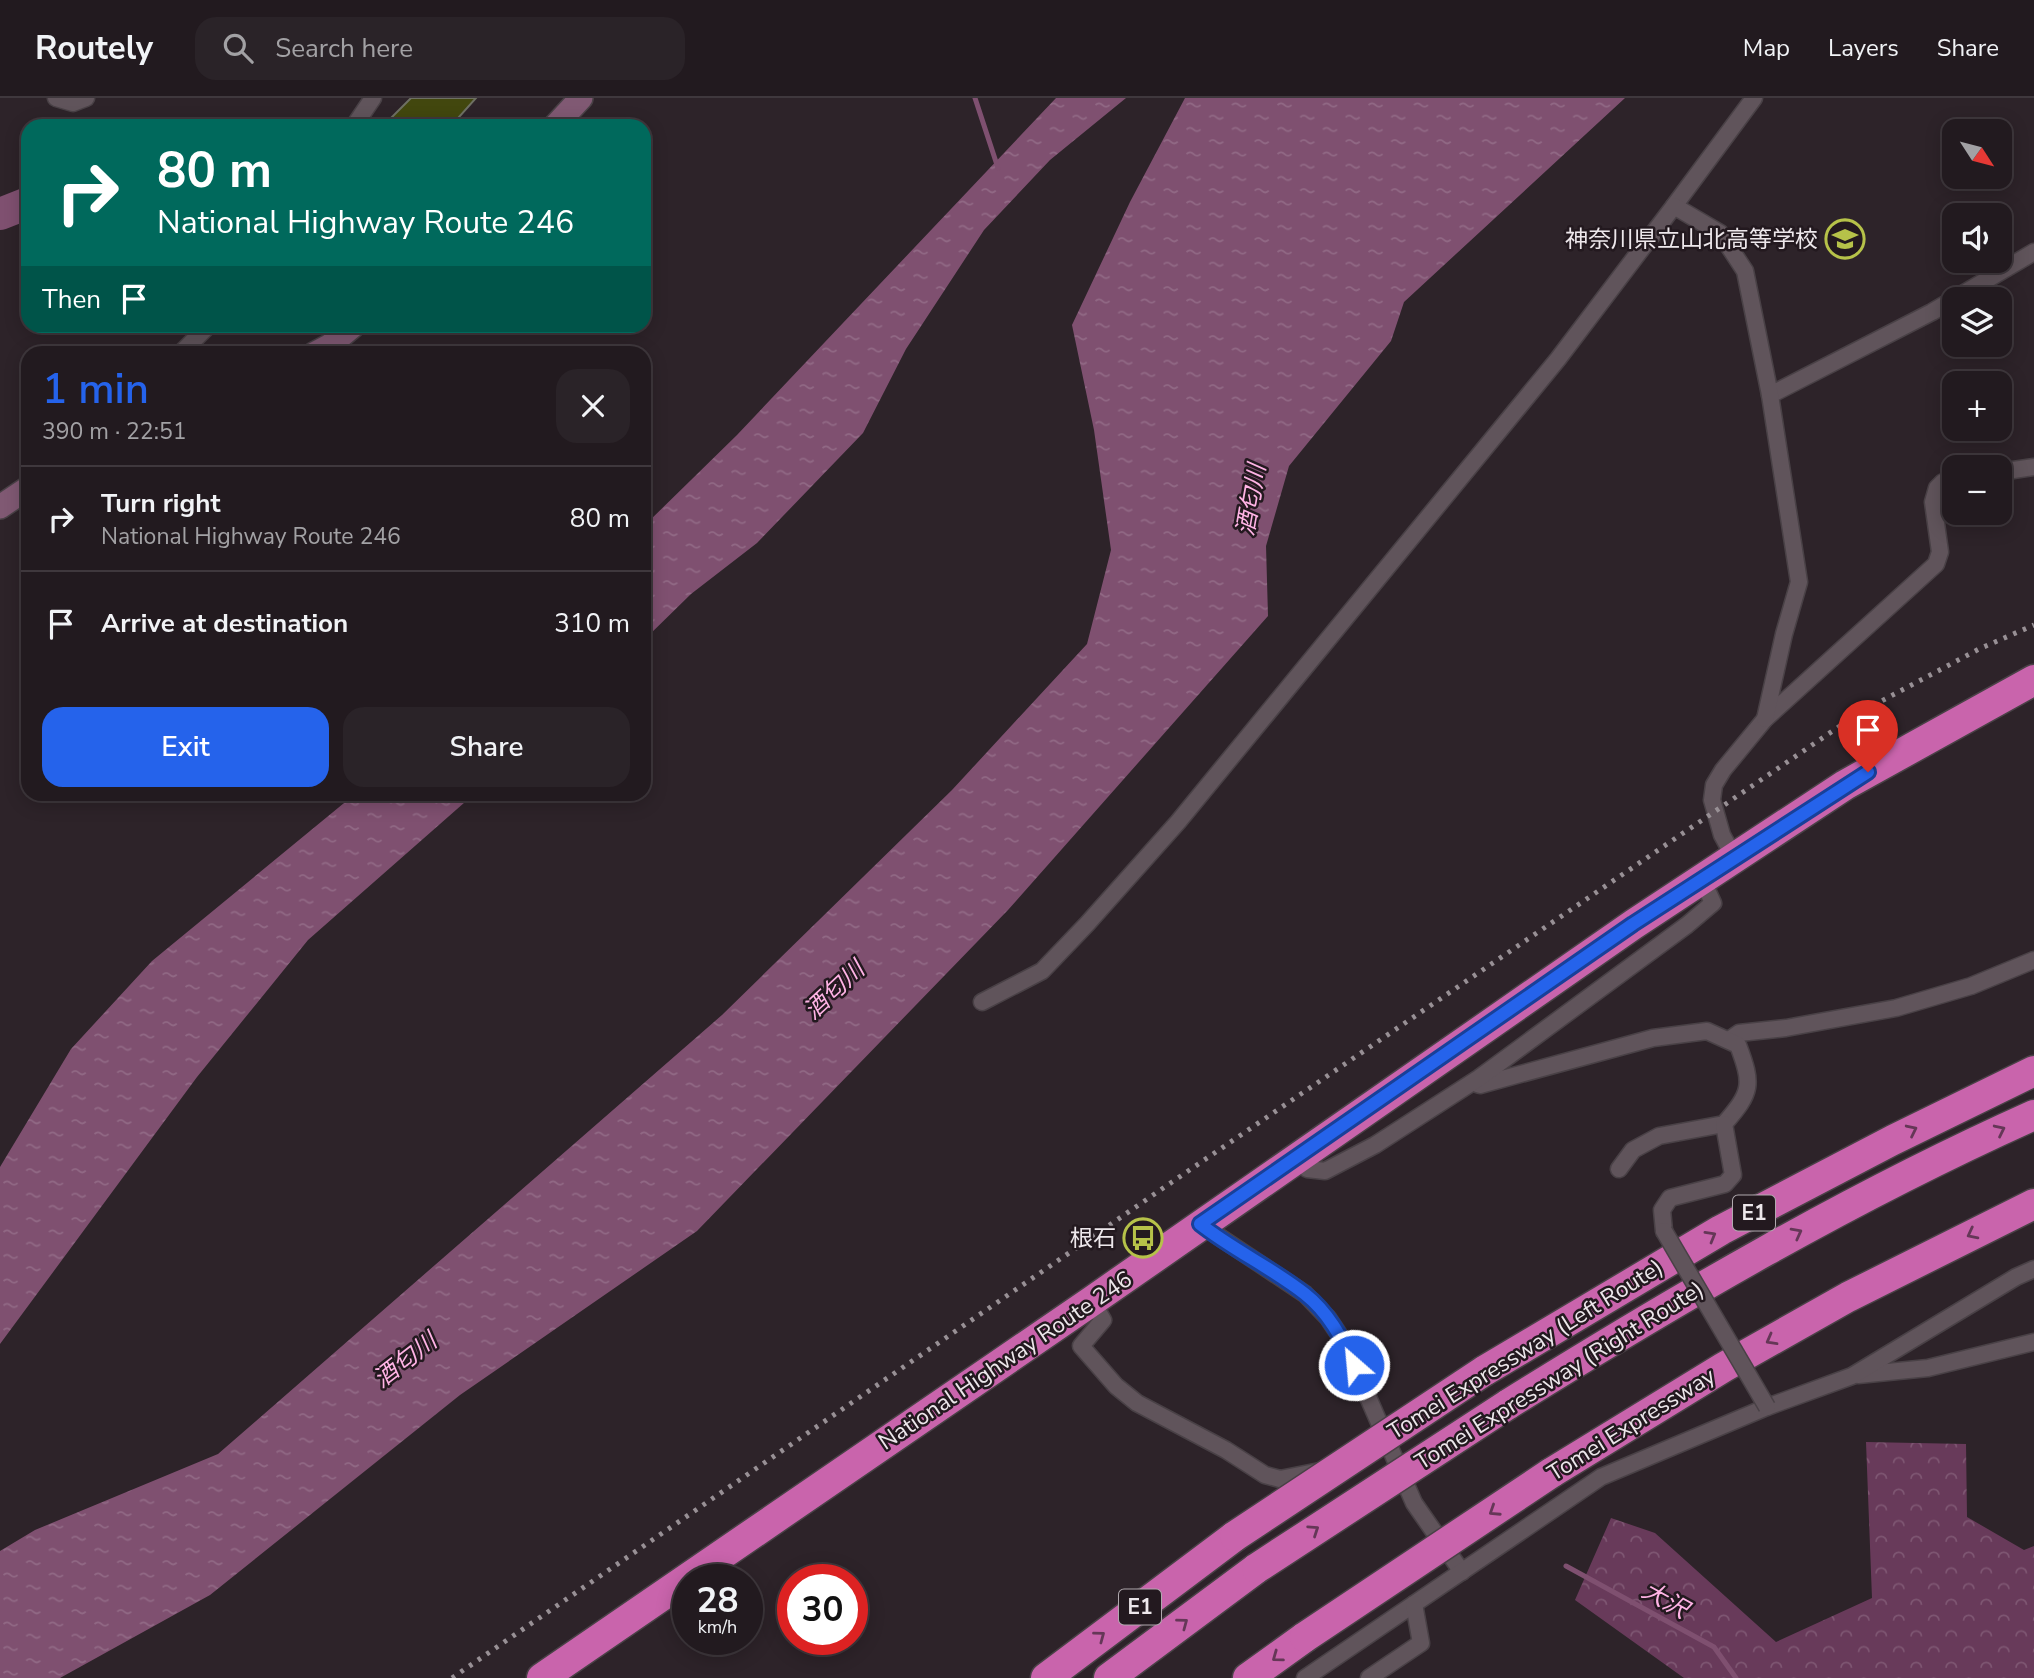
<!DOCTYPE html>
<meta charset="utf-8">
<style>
body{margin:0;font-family:"Nunito Sans","Noto Sans JP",sans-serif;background:#2a2328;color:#f1f3f6;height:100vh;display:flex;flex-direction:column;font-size:26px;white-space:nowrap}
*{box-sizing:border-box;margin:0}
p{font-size:23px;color:#a2a1a4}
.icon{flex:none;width:38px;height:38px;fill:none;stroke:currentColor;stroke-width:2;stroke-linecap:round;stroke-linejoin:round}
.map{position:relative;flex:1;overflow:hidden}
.sheet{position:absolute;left:21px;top:248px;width:630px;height:455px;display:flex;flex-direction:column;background:#221a1f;border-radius:21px;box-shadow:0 4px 18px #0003,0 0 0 2px #3f383d}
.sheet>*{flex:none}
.guide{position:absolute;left:21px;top:21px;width:630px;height:214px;border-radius:21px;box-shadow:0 4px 18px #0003,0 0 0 2px #3f383d;background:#00695c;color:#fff;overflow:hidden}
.needle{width:46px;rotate:126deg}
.fabs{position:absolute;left:1942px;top:21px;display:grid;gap:14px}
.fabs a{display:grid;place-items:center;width:70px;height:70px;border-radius:14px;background:#221a1f;box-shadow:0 4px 18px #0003,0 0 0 2px #3f383d;font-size:35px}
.speed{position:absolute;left:672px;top:1466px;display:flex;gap:14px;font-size:35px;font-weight:700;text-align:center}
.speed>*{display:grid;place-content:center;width:91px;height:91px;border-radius:50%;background:#221a1f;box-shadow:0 4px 18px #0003,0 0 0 2px #3f383d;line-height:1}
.speed small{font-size:18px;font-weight:400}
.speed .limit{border:10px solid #d22;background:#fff;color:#111}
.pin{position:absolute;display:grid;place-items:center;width:60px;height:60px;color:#fff;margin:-72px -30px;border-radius:50% 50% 50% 0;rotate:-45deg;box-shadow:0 0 7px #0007}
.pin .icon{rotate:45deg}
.me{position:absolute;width:77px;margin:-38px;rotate:333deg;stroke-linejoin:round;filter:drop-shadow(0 0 5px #0008)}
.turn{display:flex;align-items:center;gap:24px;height:147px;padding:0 21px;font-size:32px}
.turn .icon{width:91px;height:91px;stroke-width:2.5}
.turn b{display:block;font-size:49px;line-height:60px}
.then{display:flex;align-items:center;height:66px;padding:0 21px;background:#0003;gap:14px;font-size:26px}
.round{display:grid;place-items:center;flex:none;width:74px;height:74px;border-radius:21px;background:#2a2328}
.summary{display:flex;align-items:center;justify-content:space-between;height:119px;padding:0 21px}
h1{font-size:42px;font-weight:600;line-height:52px;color:#2563eb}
.button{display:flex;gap:14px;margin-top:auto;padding:14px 21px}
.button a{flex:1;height:80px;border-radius:21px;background:#2563eb;color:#fff;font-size:28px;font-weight:600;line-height:80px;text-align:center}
.button a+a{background:#2a2328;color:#f1f3f6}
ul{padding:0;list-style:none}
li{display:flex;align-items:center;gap:21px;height:105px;padding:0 21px;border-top:2px solid #3f383d}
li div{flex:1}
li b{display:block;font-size:26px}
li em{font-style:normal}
header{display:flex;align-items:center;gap:42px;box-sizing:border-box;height:98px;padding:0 35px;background:#221a1f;border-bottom:2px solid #3f383d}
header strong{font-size:33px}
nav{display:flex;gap:38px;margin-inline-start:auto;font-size:24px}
.search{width:490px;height:63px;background:#2a2328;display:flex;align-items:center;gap:18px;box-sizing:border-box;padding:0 24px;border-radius:21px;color:#a2a1a4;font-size:26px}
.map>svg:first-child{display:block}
</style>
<header>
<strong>Routely</strong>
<div class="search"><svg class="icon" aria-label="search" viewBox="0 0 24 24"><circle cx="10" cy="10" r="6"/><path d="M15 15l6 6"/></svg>Search here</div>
<nav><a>Map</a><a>Layers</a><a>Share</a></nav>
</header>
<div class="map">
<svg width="2034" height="1580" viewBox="0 0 2034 1580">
<defs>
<pattern id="forest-crowns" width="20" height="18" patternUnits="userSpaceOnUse" patternTransform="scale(1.75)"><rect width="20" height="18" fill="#683a5a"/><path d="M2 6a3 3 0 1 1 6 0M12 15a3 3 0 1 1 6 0" fill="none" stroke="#7e5672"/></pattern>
<pattern id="water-ripples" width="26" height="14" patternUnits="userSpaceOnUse" patternTransform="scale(1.75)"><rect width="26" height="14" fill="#7f5070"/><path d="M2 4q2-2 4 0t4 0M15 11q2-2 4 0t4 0" fill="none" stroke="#916985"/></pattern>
</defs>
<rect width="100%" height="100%" fill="#2d2329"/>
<path fill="url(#forest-crowns)" d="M1866,1344L1966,1346L1967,1419L2024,1452L2034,1448V1580H1684L1575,1502L1611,1420L1655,1435L1776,1544L1872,1500Z"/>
<g fill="url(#water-ripples)">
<path d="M1056,0H1126L1050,62L984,132L906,251L863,335L757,445L691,496L644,542V428L737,337Z"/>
<path d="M1185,0H1625L1404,204L1391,243L1289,368L1266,448L1268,518L1008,812L697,1133L460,1297L210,1497L60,1580H0V1453L35,1432L218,1356L722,917L952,692L1087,546L1111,452L1094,332L1072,227L1130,104Z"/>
<path d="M355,696L473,697L308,842L197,979L0,1246V1069L71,951L152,863Z"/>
</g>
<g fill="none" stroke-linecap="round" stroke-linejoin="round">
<g stroke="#7f5070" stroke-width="5">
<path d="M975,0L998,70"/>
<path d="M1566,1468L1714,1549L1736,1580"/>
</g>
<path stroke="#7f5070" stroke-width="32" d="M0,116L28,105"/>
</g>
<path fill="#42470e" stroke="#6e7063" stroke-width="2" d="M411,0H476L451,28H383Z"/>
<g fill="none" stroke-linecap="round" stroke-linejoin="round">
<g stroke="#494146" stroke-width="19">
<g id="street">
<path d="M56,0L73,5L86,0"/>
<path d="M354,28L373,0"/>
<path d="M1674,108L1754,0"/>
<path d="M180,256L208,228"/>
<path d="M1770,297L1932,214L2034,154"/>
<path d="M2000,374L2034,369"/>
<path d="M1734,759L1722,737L1712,702L1714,687L1723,672L1765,621L1936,466L1940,454L1933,404L1937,390L1943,384L1955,382"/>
<path d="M982,904L1042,873L1087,826L1178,724L1558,261L1674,108L1720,135L1745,173L1770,297L1799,484L1784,536L1765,621"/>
<path d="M1729,942L1739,935L1786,930L1896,910L1971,888L2034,862"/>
<path d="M1477,986L1480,987L1653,940L1707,933L1738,947C1753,987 1752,994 1724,1026L1659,1038L1633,1052L1619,1071"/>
<path d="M1297,1059L1307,1071L1325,1073L1375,1047L1479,980L1687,827L1713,805L1702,781"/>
<path d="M1200,1126L1305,1196L1328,1220L1344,1244L1414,1405L1462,1474"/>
<path d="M1664,1133L1662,1112L1670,1100L1725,1086L1733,1077L1724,1026"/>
<path d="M1092,1203L1103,1222L1081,1248L1116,1288L1137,1305L1226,1352L1265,1377L1280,1381L1320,1373"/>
<path d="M1858,1277L1928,1270L2034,1244"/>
<path d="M1305,1580L1601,1379L1767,1309L1852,1278L2016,1179L2034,1171"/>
<path d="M1369,1580L1421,1545L1414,1506"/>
</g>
</g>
<g stroke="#494146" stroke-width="26">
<g id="secondary">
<path d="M555,28L581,0"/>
<path d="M314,256L329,248L353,228"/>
<path d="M0,409L28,390"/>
</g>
</g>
<g stroke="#494146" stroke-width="33">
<g id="highway">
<path d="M1484,1273L1721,1132L1893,1042L2034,973"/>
<path d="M1507,1307C1677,1201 1851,1099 2034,1017"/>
<path d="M1551,1375L1724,1269L1848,1199L2034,1106"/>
<path d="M542,1580L1092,1203L1634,826L1845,687L2034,582"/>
<path d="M1046,1580L1235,1438"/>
<path d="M1109,1580L1257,1470"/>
<path d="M1248,1580L1305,1539"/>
</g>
</g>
<use href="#street" stroke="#60545b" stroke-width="16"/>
<use href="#secondary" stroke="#805973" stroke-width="23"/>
<use href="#highway" stroke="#c964ac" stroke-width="30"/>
<path stroke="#989095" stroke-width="5" stroke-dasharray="3.5 7" stroke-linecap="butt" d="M452,1580L1172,1084L1859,615L1979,551L2034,527"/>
<g stroke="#494146" stroke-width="19" stroke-linecap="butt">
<path id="street-bridge" d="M1664,1133L1767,1309"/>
</g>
<g stroke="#494146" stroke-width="33" stroke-linecap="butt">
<g id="highway-bridge">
<path d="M1235,1438L1484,1273"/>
<path d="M1257,1470L1507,1307"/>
<path d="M1305,1539L1551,1375"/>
</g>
</g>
<use href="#street-bridge" stroke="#60545b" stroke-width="16"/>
<use href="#highway-bridge" stroke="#c964ac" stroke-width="30"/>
</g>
<defs><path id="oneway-chevron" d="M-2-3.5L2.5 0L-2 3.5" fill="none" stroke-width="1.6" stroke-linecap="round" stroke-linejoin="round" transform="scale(1.75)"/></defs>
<g stroke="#653757">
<use href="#oneway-chevron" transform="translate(1912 1032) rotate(-26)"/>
<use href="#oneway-chevron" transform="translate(2000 1032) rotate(-26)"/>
<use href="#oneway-chevron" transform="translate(1797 1135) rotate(-28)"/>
<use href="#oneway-chevron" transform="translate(1972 1136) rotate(153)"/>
<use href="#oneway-chevron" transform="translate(1711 1138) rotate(-30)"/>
<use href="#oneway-chevron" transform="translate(1771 1242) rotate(151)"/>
<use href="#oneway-chevron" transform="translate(1494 1413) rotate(147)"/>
<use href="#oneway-chevron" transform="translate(1314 1432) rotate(-34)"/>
<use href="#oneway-chevron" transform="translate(1183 1525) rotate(-37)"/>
<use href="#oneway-chevron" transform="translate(1100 1538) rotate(-37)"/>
<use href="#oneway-chevron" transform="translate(1277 1559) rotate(144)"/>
</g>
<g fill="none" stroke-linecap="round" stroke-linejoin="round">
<g stroke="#184099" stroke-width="18">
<path id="route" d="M1354,1267C1342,1240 1328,1214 1305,1196C1272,1170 1233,1152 1200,1126L1633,826L1868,674"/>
</g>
<use href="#route" stroke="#2563eb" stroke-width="12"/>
</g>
<defs>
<g id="school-ring" transform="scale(2.0125)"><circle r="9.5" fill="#23191f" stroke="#b6c249" stroke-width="1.5"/><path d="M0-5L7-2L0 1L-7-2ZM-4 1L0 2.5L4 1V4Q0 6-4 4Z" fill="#b6c249"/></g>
<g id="bus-ring" transform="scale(2.0125)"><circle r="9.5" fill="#23191f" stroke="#b6c249" stroke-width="1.5"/><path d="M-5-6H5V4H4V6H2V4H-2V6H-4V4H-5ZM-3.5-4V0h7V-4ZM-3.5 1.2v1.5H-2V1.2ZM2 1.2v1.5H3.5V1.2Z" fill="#b6c249"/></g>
</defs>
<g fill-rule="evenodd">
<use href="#school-ring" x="1845" y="141"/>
<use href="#bus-ring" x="1143" y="1140"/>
</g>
<g text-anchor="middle" stroke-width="5" stroke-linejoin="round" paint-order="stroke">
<g fill="#23191f" stroke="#b0a9ae" stroke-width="2">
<rect x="1733" y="1097.5" width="42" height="35" rx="5"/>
<rect x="1119" y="1491.5" width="42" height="35" rx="5"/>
</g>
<g font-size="21" font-weight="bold" fill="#ede7eb">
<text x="1754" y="1122">E1</text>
<text x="1140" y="1516">E1</text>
</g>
<g font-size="23" fill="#ede7eb" stroke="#23191f" text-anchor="end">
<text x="1818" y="149">神奈川県立山北高等学校</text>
<text x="1116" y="1148">根石</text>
</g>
<g font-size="23" fill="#ede7eb" stroke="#23191f">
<text transform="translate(1525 1251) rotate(-32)" y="8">Tomei Expressway (Left Route)</text>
<text transform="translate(1005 1262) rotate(-34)" y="8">National Highway Route 246</text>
<text transform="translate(1559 1277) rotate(-32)" y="8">Tomei Expressway (Right Route)</text>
<text transform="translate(1631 1326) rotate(-32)" y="8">Tomei Expressway</text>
</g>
<g font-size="24" font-style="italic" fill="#ffb3e5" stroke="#23191f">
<text transform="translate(1251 402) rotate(-80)" y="8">酒匂川</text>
<text transform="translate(834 892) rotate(-43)" y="8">酒匂川</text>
<text transform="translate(405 1262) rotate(-38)" y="8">酒匂川</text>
<text transform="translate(1665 1502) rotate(29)" y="8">大沢</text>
</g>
</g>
</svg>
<div class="fabs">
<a><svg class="needle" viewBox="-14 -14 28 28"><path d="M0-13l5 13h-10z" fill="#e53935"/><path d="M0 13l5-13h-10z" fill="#a2a1a4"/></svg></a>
<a><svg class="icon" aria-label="sound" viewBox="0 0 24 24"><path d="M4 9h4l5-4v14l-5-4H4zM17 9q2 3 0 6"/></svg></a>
<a><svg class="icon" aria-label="layers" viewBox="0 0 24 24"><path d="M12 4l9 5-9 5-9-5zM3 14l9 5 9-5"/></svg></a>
<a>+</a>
<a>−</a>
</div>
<div class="speed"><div>28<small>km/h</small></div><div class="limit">30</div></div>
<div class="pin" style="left:1868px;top:674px;background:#d93025"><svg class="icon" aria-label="arrive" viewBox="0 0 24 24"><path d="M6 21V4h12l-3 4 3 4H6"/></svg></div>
<svg class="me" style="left:1354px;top:1267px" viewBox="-20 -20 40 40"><circle r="17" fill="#2563eb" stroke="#fff" stroke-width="3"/><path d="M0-11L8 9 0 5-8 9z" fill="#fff"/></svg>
<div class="guide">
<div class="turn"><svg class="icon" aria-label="right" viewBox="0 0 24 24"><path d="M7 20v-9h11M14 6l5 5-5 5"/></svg><div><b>80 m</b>National Highway Route 246</div></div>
<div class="then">Then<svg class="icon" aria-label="arrive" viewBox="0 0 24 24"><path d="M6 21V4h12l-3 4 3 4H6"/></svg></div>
</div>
<section class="sheet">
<div class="summary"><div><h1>1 min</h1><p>390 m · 22:51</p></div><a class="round"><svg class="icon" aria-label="close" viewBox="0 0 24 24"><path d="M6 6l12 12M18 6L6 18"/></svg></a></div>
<ul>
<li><svg class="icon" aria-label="right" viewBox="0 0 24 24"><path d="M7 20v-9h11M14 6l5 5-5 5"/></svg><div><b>Turn right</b><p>National Highway Route 246</p></div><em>80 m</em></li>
<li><svg class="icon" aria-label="arrive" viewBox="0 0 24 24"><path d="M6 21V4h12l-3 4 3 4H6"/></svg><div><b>Arrive at destination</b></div><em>310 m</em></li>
</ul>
<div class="button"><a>Exit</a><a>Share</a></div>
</section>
</div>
